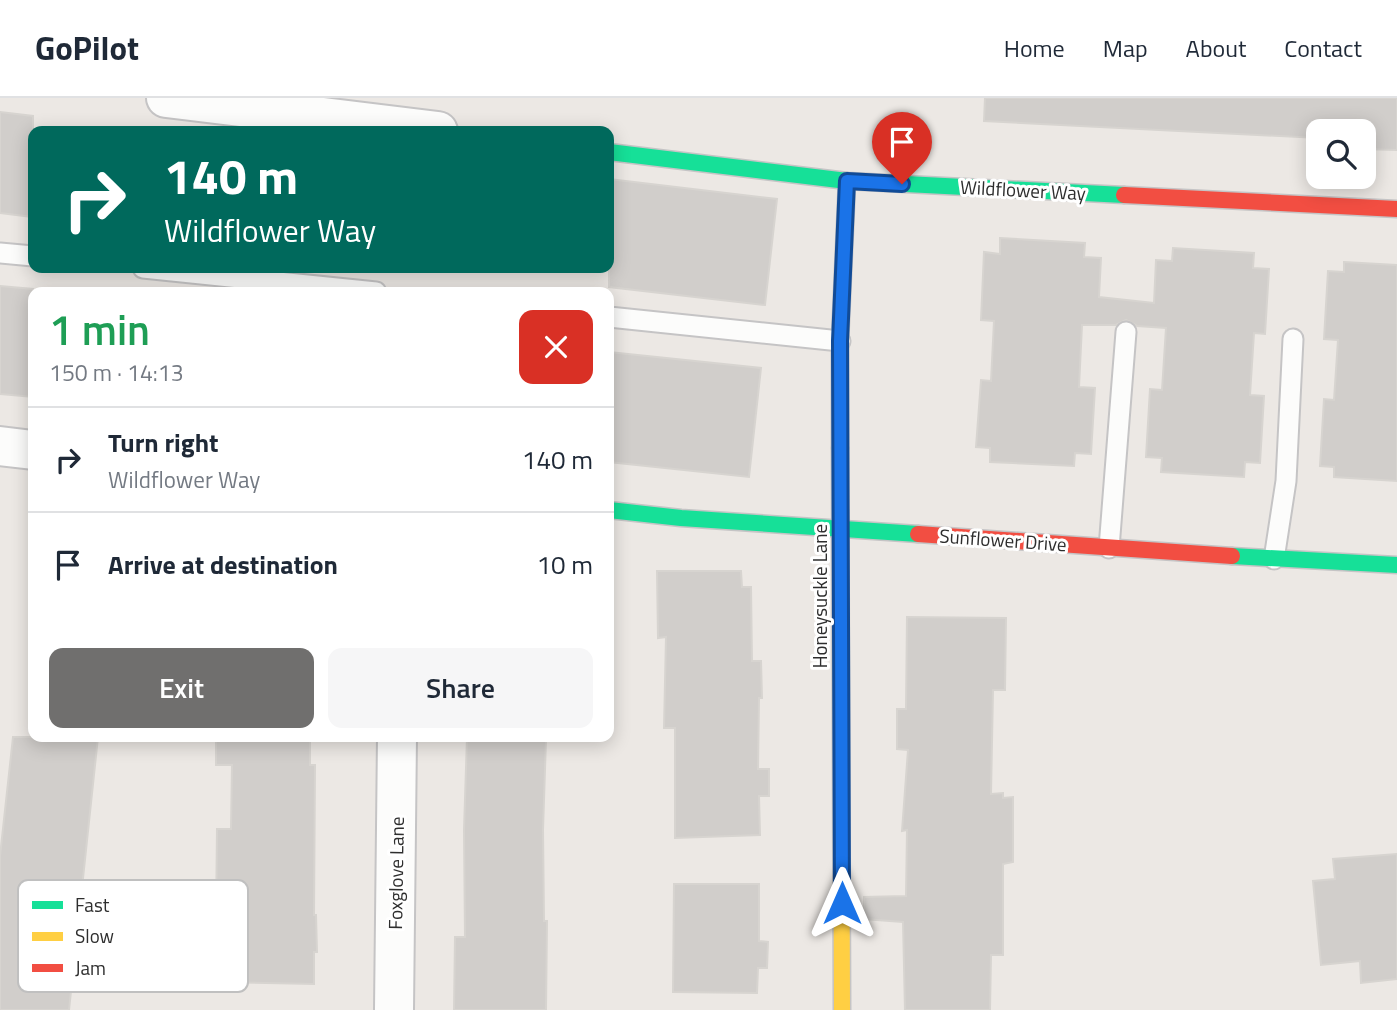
<!DOCTYPE html>
<meta charset="utf-8">
<style>
body{margin:0;font-family:"Titillium Web",sans-serif;background:#f6f6f7;color:#1f2937;height:100vh;display:flex;flex-direction:column;font-size:26px;white-space:nowrap}
*{box-sizing:border-box;margin:0}
p{font-size:23px;color:#747a83}
.icon{flex:none;width:38px;height:38px;fill:none;stroke:currentColor;stroke-width:2;stroke-linecap:round;stroke-linejoin:round}
.map{position:relative;flex:1;overflow:hidden}
.panel{position:absolute;left:28px;top:189px;width:586px;height:455px;display:flex;flex-direction:column;background:#fff;border-radius:14px;box-shadow:0 4px 18px #0003}
.panel>*{flex:none}
.banner{position:absolute;left:28px;top:28px;width:586px;height:147px;border-radius:14px;box-shadow:0 4px 18px #0003;background:#00695c;color:#fff;overflow:hidden}
.controls{position:absolute;left:1306px;top:21px;display:grid;gap:14px}
.controls a{display:grid;place-items:center;width:70px;height:70px;border-radius:14px;background:#fff;box-shadow:0 4px 18px #0003;font-size:35px}
.pin{position:absolute;display:grid;place-items:center;width:60px;height:60px;color:#fff;margin:-72px -30px;border-radius:50% 50% 50% 0;rotate:-45deg;box-shadow:0 0 7px #0007}
.pin .icon{rotate:45deg}
.me{position:absolute;width:77px;margin:-38px;rotate:0deg;stroke-linejoin:round;filter:drop-shadow(0 0 5px #0008)}
.turn{display:flex;align-items:center;gap:24px;height:147px;padding:0 21px;font-size:32px}
.turn .icon{width:91px;height:91px;stroke-width:2.5}
.turn b{display:block;font-size:49px;line-height:60px}
.round{display:grid;place-items:center;flex:none;width:74px;height:74px;border-radius:14px;background:#f6f6f7}
.overview{display:flex;align-items:center;justify-content:space-between;height:119px;padding:0 21px}
h1{font-size:42px;font-weight:600;line-height:52px;color:#1e9e55}
.button{display:flex;gap:14px;margin-top:auto;padding:14px 21px}
.button a{flex:1;height:80px;border-radius:14px;background:#706f6e;color:#fff;font-size:28px;font-weight:600;line-height:80px;text-align:center}
.button a+a{background:#f6f6f7;color:#1f2937}
ul{padding:0;list-style:none}
li{display:flex;align-items:center;gap:21px;height:105px;padding:0 21px;border-top:2px solid #e0e1e3}
li div{flex:1}
li b{display:block;font-size:26px}
li em{font-style:normal}
header{display:flex;align-items:center;gap:42px;box-sizing:border-box;height:98px;padding:0 35px;background:#fff;border-bottom:2px solid #e0e1e3}
header strong{font-size:33px}
nav{display:flex;gap:38px;margin-inline-start:auto;font-size:24px}
.map>svg:first-child{display:block}
</style>
<header>
<strong>GoPilot</strong>
<nav><a>Home</a><a>Map</a><a>About</a><a>Contact</a></nav>
</header>
<div class="map">
<svg width="1397" height="912" viewBox="0 0 1397 912">
<rect width="100%" height="100%" fill="#ece8e4"/>
<g fill="#d1cecb" stroke="#d7d4d0" stroke-width="2">
<path d="M985,0H1397V52L1363,51V33H1318V40L984,23Z"/>
<path d="M0,14L33,18V119L0,115Z"/>
<path d="M609,81L777,101L765,207L609,189Z"/>
<path d="M1000,140L1085,145L1084,159L1101,160L1099,199L1154,205L1156,162L1172,163L1173,150L1254,155L1253,170L1269,171L1265,236L1254,235L1250,297L1264,298L1260,365L1245,364L1244,379L1161,374L1162,360L1146,359L1150,291L1162,292L1166,230L1137,228L1126,222L1116,227H1082L1079,289L1095,290L1091,356L1075,355L1074,368L990,364V350L976,349L981,282L991,283L994,223L981,222L984,154L1000,156Z"/>
<path d="M1344,164L1397,167V383L1334,379V369L1320,368L1324,301L1334,302L1338,242L1324,241L1328,173L1344,174Z"/>
<path d="M0,188L33,191V299L0,296Z"/>
<path d="M609,254L761,270L749,379L609,364Z"/>
<path d="M657,473H741L742,489H751L752,563H761L762,600H759L758,671H769V698H759L760,737L675,740V630H664L666,539L658,540Z"/>
<path d="M907,519L1006,520L1005,592H993L991,696L1003,695V700L1013,699V764L1003,766V857H991L990,912H905L903,824L864,821V799L906,798L907,732L902,733L908,652L897,651V611H906Z"/>
<path d="M13,639H98L69,912H0V758Z"/>
<path d="M216,639L310,640V667H315L314,817H316L317,854H314V886L218,884V862H208V820H216L217,731H231L232,667H216Z"/>
<path d="M467,639L546,641L543,732L544,823H547L546,912H454L455,839H465L464,732Z"/>
<path d="M1397,756V881L1361,885L1360,863L1321,867L1313,783L1335,781L1333,761Z"/>
<path d="M674,786H759V843L768,844L767,870H758L757,895L673,894Z"/>
</g>
<g fill="none" stroke-linecap="round" stroke-linejoin="round">
<g stroke="#c5c4c5" stroke-width="23">
<g id="lane">
<path d="M0,155L33,158"/>
<path d="M143,170L376,194"/>
<path d="M609,219L840,243"/>
<path d="M1109,450L1126,234"/>
<path d="M1274,461L1286,383L1293,241"/>
</g>
</g>
<g stroke="#c5c4c5" stroke-width="42">
<g id="street">
<path d="M166,0L438,33"/>
<path d="M0,348L33,352"/>
<path d="M394,912L397,639"/>
</g>
</g>
<g stroke="#c5c4c5" stroke-width="19">
<g id="fast">
<path d="M609,54L847,83L1124,97"/>
<path d="M840,350V243L847,83"/>
<path d="M609,412L681,420L918,436"/>
<path d="M1232,458L1397,467"/>
</g>
</g>
<g stroke="#c5c4c5" stroke-width="19">
<path id="slow" d="M840,350L842,912"/>
</g>
<g stroke="#c5c4c5" stroke-width="19">
<g id="jam">
<path d="M1124,97L1397,111"/>
<path d="M918,436L1232,458"/>
</g>
</g>
<use href="#lane" stroke="#fcfcfb" stroke-width="19"/>
<use href="#street" stroke="#fcfcfb" stroke-width="38"/>
<use href="#fast" stroke="#16e098" stroke-width="16"/>
<use href="#slow" stroke="#ffcf43" stroke-width="16"/>
<use href="#jam" stroke="#f24e42" stroke-width="16"/>
</g>
<g fill="none" stroke-linecap="round" stroke-linejoin="round">
<g stroke="#114b97" stroke-width="18">
<path id="route" d="M842,805L840,243L847,83L902,86"/>
</g>
<use href="#route" stroke="#1a73e8" stroke-width="12"/>
</g>
<g text-anchor="middle" stroke-width="6" stroke-linejoin="round" paint-order="stroke">
<g font-size="19" fill="#2e2e2e" stroke="#fff">
<text transform="translate(1023 92) rotate(3)" y="7">Wildflower Way</text>
<text transform="translate(1003 442) rotate(4)" y="7">Sunflower Drive</text>
<text transform="translate(820 498) rotate(-90)" y="7">Honeysuckle Lane</text>
<text transform="translate(396 775) rotate(-89)" y="7">Foxglove Lane</text>
</g>
</g>
<rect x="18" y="782" width="230" height="112" rx="10" fill="#fff" stroke="#c0c0c0" stroke-width="2"/>
<rect x="32" y="803" width="31" height="8" fill="#16e098"/>
<rect x="32" y="834" width="31" height="9" fill="#ffcf43"/>
<rect x="32" y="866" width="31" height="8" fill="#f24e42"/>
<g font-size="19" fill="#2e2e2e">
<text x="75" y="814">Fast</text>
<text x="75" y="845">Slow</text>
<text x="75" y="877">Jam</text>
</g>
</svg>
<div class="controls">
<a><svg class="icon" aria-label="search" viewBox="0 0 24 24"><circle cx="10" cy="10" r="6"/><path d="M15 15l6 6"/></svg></a>
</div>
<div class="pin" style="left:902px;top:86px;background:#d93025"><svg class="icon" aria-label="arrive" viewBox="0 0 24 24"><path d="M6 21V4h12l-3 4 3 4H6"/></svg></div>
<svg class="me" style="left:842px;top:805px" viewBox="-20 -20 40 40"><path d="M0-17L14 15 0 8-14 15z" fill="#1a73e8" stroke="#fff" stroke-width="4"/></svg>
<div class="banner">
<div class="turn"><svg class="icon" aria-label="right" viewBox="0 0 24 24"><path d="M7 20v-9h11M14 6l5 5-5 5"/></svg><div><b>140 m</b>Wildflower Way</div></div>
</div>
<section class="panel">
<div class="overview"><div><h1>1 min</h1><p>150 m · 14:13</p></div><a class="round" style="background:#d93025;color:#fff"><svg class="icon" aria-label="close" viewBox="0 0 24 24"><path d="M6 6l12 12M18 6L6 18"/></svg></a></div>
<ul>
<li><svg class="icon" aria-label="right" viewBox="0 0 24 24"><path d="M7 20v-9h11M14 6l5 5-5 5"/></svg><div><b>Turn right</b><p>Wildflower Way</p></div><em>140 m</em></li>
<li><svg class="icon" aria-label="arrive" viewBox="0 0 24 24"><path d="M6 21V4h12l-3 4 3 4H6"/></svg><div><b>Arrive at destination</b></div><em>10 m</em></li>
</ul>
<div class="button"><a>Exit</a><a>Share</a></div>
</section>
</div>
